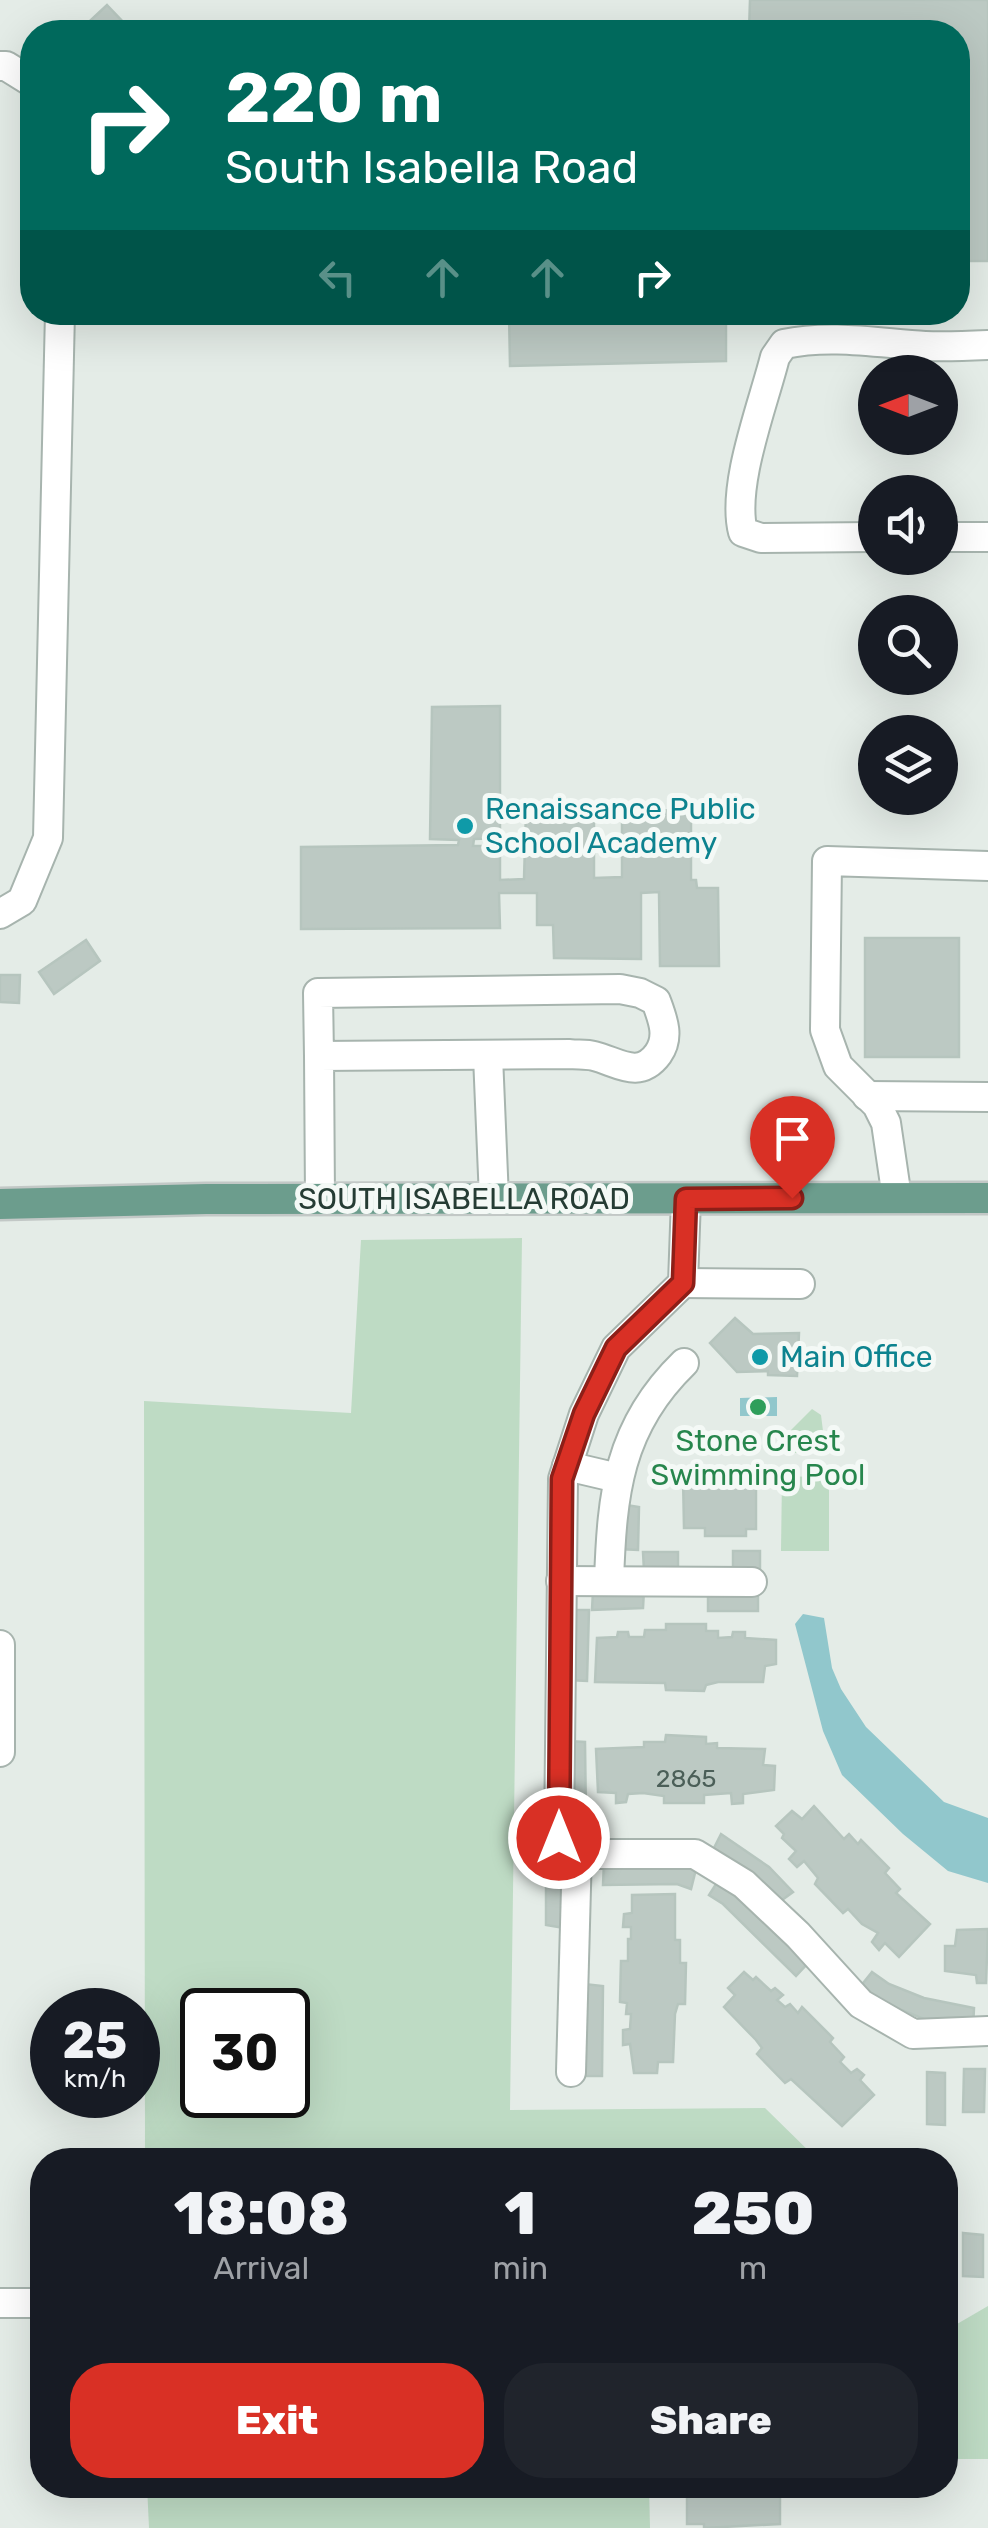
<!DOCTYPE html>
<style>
body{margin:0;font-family:Rubik,sans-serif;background:#20242c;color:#f1f3f6;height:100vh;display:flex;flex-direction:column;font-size:38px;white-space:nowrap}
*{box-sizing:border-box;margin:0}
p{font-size:32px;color:#9ea1a6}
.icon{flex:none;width:55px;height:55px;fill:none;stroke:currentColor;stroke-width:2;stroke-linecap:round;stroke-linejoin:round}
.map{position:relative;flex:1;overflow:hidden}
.side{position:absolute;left:30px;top:2148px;width:928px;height:350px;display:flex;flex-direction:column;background:#171b24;border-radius:40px;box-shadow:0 10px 40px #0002}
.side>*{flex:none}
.banner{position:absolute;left:20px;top:20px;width:950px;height:305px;border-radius:40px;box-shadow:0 10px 40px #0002;background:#00695c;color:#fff;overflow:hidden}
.needle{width:65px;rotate:270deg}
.fabs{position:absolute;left:858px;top:355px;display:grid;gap:20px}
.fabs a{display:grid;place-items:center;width:100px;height:100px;border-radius:50%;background:#171b24;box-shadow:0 10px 40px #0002;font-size:50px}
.speed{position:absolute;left:30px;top:1988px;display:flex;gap:20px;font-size:50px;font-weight:700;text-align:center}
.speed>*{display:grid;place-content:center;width:130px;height:130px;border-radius:50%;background:#171b24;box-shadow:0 10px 40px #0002;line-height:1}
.speed small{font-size:25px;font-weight:400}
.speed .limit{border:5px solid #111;border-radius:15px;background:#fff;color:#111}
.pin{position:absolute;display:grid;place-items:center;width:85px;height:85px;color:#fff;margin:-102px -42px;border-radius:50% 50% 50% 0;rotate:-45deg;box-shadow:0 0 10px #0007}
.pin .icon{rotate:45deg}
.me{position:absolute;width:110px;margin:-55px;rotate:0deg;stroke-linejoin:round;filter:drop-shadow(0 0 8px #0008)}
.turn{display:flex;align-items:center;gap:35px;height:210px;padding:0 40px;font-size:45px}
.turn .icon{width:130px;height:130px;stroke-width:2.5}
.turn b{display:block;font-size:70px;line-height:85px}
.lanes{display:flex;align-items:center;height:95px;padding:0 40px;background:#0003;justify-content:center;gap:50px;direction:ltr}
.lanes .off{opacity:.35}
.eta{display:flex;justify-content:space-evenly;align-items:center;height:170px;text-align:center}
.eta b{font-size:60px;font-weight:800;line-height:70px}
.button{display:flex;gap:20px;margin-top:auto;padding:20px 40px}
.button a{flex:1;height:115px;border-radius:40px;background:#d93025;color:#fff;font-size:40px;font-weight:800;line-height:115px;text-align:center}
.button a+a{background:#20242c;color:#f1f3f6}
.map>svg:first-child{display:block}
</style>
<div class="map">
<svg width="988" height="2528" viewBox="0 0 988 2528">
<rect width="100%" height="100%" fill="#e4ece7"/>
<g fill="#bedbc4" fill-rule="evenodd">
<path d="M522,1238L510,2110L765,2108L818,2160H145L144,1401L351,1413L361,1240ZM202,2010H288V2095H202Z"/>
<path d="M812,1409L821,1415L823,1431L805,1453H790L789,1432Z"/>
<path d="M829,1476V1551H781L782,1477Z"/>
<path d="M988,2306V2459H945V2331Z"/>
<path d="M147,2485H649L650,2528H149Z"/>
</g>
<g fill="#91c7cc">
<path d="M777,1397V1416H740V1398Z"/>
<path d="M803,1614L824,1618L832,1668L841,1689L866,1727L944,1802L988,1818V1883L948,1871L903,1834L842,1775L823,1731L795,1624Z"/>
</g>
<g fill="#bcc9c3" stroke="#b6c5be" stroke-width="2.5">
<path d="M750,0H988V261H958V32H749Z"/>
<path d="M107,5L125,24L116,32H78Z"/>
<path d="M509,312H726V361L510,366Z"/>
<path d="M500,706V838L474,839L473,846H500V880L524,879L526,813H594V878L622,877V811L691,810V880H696L697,888H718L719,966H660L659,892L641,893V959L554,958L553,925H537V893H499L500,928L301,929V847L458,845L459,840L430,839L432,707Z"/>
<rect x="865" y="938" width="94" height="119"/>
<path d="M86,940L100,961L54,994L39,972Z"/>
<path d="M0,975H20L19,1003L0,1002Z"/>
<path d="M735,1318L753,1334L799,1333L797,1376L768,1375V1371L737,1372L710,1343Z"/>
<path d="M705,1470H746V1476H756V1529H746V1536H705V1528H684L683,1476H705Z"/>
<path d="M620,1504L639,1507L638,1550L618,1549Z"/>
<path d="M733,1551H760V1569L733,1570Z"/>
<path d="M643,1552H678V1571H644Z"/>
<path d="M644,1590L643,1608L592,1610L593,1591Z"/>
<path d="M758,1591V1611H708V1592Z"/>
<path d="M569,1610H589L587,1681L568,1680Z"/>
<path d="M666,1624H706V1631H718V1638L732,1637L733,1632H745V1638L776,1640V1664L765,1666L763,1682H718L706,1685L704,1691L666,1690L665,1683L595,1682L597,1638L617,1637L618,1632H628L629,1637H644L645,1630H666Z"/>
<path d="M666,1735L706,1737V1744L717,1743V1748L765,1749L763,1765L775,1766L774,1790L743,1794V1803L732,1804L731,1793L704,1795V1803H664V1796L643,1793L628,1794L626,1802L616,1803V1793L598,1792L596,1749L644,1747V1742H665Z"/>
<path d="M568,1741L585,1742L586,1819L568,1818Z"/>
<path d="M814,1806L844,1839L849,1834L858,1844L861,1840L889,1868L885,1873L900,1889L896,1893L930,1924L899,1957L885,1943L879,1950L872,1942L878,1933L862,1924L848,1909L843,1913L815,1884L818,1878L804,1861L797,1867L789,1859L796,1851L782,1838L784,1834L776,1826L792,1811L802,1819Z"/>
<path d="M721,1834L769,1867L793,1892L778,1903L712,1852Z"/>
<path d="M604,1862L679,1864L696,1869L691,1889L677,1884L603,1885Z"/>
<path d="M546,1873H565L564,1928L546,1925Z"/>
<path d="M718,1881L737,1893L809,1962L796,1976L723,1904L709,1895Z"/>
<path d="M675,1894V1940H680V1963H686L685,2004H678L675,2014L673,2062H658L657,2073H634L630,2044L623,2045V2030L630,2029L631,2014H626L627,2003L620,2002L621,1961H628V1939H631V1927H623L624,1914L632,1913V1895Z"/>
<path d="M988,1929L986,1983H977L976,1975L945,1971V1946H955L957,1930Z"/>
<path d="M744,1972L753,1980L756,1977L771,1991L775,1988L783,1995L777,2000L785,2007L790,2004L798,2013L802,2007L833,2038L830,2042L844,2057L840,2062L851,2073L857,2069L864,2075L860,2080L874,2095L842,2126L791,2079L785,2083L757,2054L762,2048L756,2040L724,2007L735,1995L728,1988Z"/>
<path d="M872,1972L889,1984L924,1998L974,2008L973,2028L936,2024L882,2002L860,1987Z"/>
<path d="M584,1984L603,1986L602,2076H583Z"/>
<path d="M964,2069H985L984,2112H963Z"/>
<path d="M927,2072L945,2073V2125L927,2124Z"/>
<path d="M963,2233L983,2235V2277L963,2276Z"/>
<path d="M702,2485H780V2524L704,2528V2524H687V2489H702Z"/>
</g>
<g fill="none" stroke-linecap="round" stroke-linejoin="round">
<g stroke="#a7b4ae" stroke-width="32">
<g id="minor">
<path d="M0,66H6L32,82"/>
<path d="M875,537L761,538L743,532C731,486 763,405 775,357L784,344C830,334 878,343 925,346C946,347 967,346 988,345"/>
<path d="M940,537H988"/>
<path d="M0,914L22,901L48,838L60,312"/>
<path d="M319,1056L318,993L620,989L640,993L656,1001C663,1020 670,1037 658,1054C639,1080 618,1062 594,1056C586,1054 577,1055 570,1054L319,1056L320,1199"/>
<path d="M488,1056L494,1199"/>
<path d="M867,1096L988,1097"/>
<path d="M897,1198L886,1123L877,1105L838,1066L825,1030L827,861L988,866"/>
<path d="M686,1199L683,1283L616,1348L584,1414L563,1479L559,1837L577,1851L599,1854H695L744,1884L798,1935L861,2004L913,2034L988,2031"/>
<path d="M683,1283L800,1284"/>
<path d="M567,1466L618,1478"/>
<path d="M561,1581L752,1582"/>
<path d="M609,1581C612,1494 618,1427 684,1363"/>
<path d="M0,1645V1752"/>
<path d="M571,2072L577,1851"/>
<path d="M0,2303H42"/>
</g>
</g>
<g stroke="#c2c8c6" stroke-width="35">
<path id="major" d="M0,1204L206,1199L988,1198"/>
</g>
<use href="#minor" stroke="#fff" stroke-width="28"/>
<use href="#major" stroke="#6c9d8d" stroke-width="30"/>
</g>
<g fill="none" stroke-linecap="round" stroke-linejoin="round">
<g stroke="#8d1f18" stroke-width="25">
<path id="route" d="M559,1838L562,1479L584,1414L616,1348L683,1283L686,1199L792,1198"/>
</g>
<use href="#route" stroke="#d93025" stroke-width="18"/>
</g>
<g fill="#0f9aa8" stroke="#f4f9f6" stroke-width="4">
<circle cx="465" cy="826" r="10"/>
<circle cx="760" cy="1357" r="10"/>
</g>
<circle fill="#2e9e5b" stroke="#f4f9f6" stroke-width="4" cx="758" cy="1407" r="10"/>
<g text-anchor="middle" stroke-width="10" stroke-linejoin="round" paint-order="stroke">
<g font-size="25" fill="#4b5f58">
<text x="686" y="1787">2865</text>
</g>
<g font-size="30" fill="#0d838f" stroke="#f4f9f6" text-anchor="start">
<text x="485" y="819">Renaissance Public<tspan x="485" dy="34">School Academy</tspan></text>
<text x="780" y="1367">Main Office</text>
</g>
<g font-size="30" fill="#253c34" stroke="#f4f9f6">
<text x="464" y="1209">SOUTH ISABELLA ROAD</text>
</g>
<g font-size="30" fill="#27864d" stroke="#f4f9f6">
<text x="758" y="1451">Stone Crest<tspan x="758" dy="34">Swimming Pool</tspan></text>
</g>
</g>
</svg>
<div class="fabs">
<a><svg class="needle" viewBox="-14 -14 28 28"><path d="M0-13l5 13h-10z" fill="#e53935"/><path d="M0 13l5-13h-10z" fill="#9ea1a6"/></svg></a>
<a><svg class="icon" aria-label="sound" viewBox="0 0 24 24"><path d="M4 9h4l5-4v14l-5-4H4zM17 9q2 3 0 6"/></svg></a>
<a><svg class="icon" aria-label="search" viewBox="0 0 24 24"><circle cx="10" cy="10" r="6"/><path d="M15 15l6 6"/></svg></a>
<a><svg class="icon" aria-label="layers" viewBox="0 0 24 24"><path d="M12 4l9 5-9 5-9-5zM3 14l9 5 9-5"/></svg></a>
</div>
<div class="speed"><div>25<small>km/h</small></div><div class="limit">30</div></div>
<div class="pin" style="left:792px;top:1198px;background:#d93025"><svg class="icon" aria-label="arrive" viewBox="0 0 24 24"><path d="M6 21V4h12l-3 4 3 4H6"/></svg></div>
<svg class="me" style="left:559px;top:1838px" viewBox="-20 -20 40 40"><circle r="17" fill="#d93025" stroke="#fff" stroke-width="3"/><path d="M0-11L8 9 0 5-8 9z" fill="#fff"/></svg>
<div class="banner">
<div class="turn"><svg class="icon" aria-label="right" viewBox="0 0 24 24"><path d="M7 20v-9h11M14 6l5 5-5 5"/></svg><div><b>220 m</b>South Isabella Road</div></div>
<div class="lanes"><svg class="icon off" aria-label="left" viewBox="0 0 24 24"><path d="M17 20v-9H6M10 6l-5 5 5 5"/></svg><svg class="icon off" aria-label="ahead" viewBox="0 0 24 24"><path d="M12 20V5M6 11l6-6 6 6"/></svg><svg class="icon off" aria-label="ahead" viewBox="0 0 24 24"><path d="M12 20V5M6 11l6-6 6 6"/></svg><svg class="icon" aria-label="right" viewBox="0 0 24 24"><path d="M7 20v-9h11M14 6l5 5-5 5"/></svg></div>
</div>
<section class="side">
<div class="eta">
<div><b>18:08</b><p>Arrival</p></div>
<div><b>1</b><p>min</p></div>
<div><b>250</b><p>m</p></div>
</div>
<div class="button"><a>Exit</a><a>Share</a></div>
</section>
</div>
